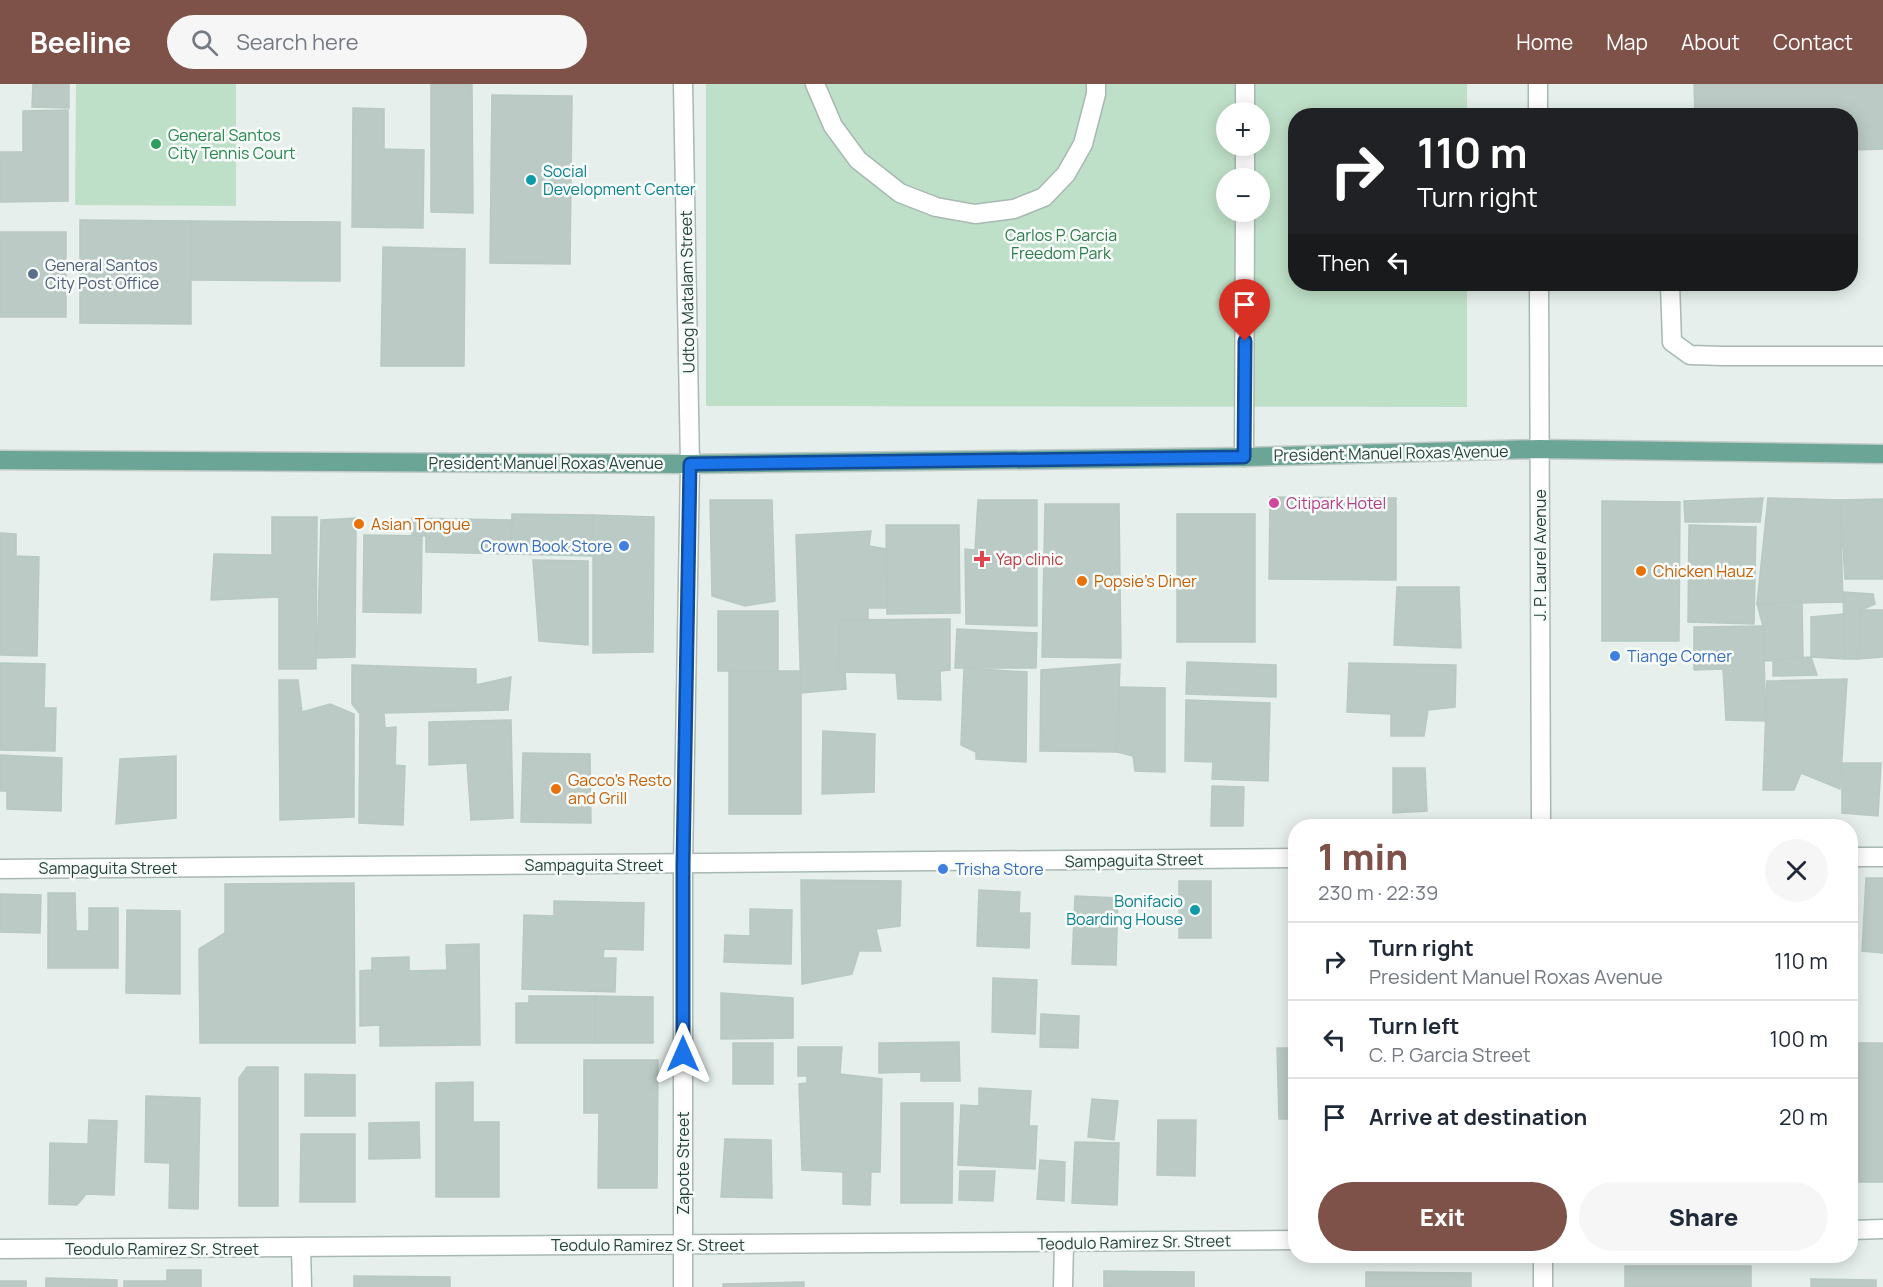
<!DOCTYPE html>
<meta charset="utf-8">
<style>
body{margin:0;font-family:Manrope,sans-serif;background:#f6f6f7;color:#1f2937;height:100vh;display:flex;flex-direction:column;font-size:22px;white-space:nowrap}
*{box-sizing:border-box;margin:0}
p{font-size:20px;color:#747a83}
.icon{flex:none;width:33px;height:33px;fill:none;stroke:currentColor;stroke-width:2;stroke-linecap:round;stroke-linejoin:round}
.map{position:relative;flex:1;overflow:hidden}
.panel{position:absolute;left:1288px;top:735px;width:570px;height:444px;display:flex;flex-direction:column;background:#fff;border-radius:24px;box-shadow:0 3px 15px #0003}
.panel>*{flex:none}
.guide{position:absolute;left:1288px;top:24px;width:570px;height:183px;border-radius:24px;box-shadow:0 3px 15px #0003;background:#202124;color:#fff;overflow:hidden}
.fabs{position:absolute;left:1216px;top:18px;display:grid;gap:12px}
.fabs a{display:grid;place-items:center;width:54px;height:54px;border-radius:50%;background:#fff;box-shadow:0 3px 15px #0003;font-size:30px}
.pin{position:absolute;display:grid;place-items:center;width:51px;height:51px;color:#fff;margin:-62px -26px;border-radius:50% 50% 50% 0;rotate:-45deg;box-shadow:0 0 6px #0007}
.pin .icon{rotate:45deg}
.me{position:absolute;width:66px;margin:-33px;rotate:0deg;stroke-linejoin:round;filter:drop-shadow(0 0 4px #0008)}
.turn{display:flex;align-items:center;gap:21px;height:126px;padding:0 30px;font-size:27px}
.turn .icon{width:78px;height:78px;stroke-width:2.5}
.turn b{display:block;font-size:42px;line-height:51px}
.then{display:flex;align-items:center;height:57px;padding:0 30px;background:#0003;gap:12px;font-size:22px}
.round{display:grid;place-items:center;flex:none;width:63px;height:63px;border-radius:32px;background:#f6f6f7}
.overview{display:flex;align-items:center;justify-content:space-between;height:102px;padding:0 30px}
h1{font-size:36px;font-weight:800;line-height:45px;color:#7f5249}
.primary-button{display:flex;gap:12px;margin-top:auto;padding:12px 30px}
.primary-button a{flex:1;height:69px;border-radius:36px;background:#7f5249;color:#fff;font-size:24px;font-weight:800;line-height:69px;text-align:center}
.primary-button a+a{background:#f6f6f7;color:#1f2937}
ul{padding:0;list-style:none}
li{display:flex;align-items:center;gap:18px;height:78px;padding:0 30px;border-top:2px solid #e0e1e3}
li div{flex:1}
li b{display:block;font-size:22px}
li em{font-style:normal}
header{display:flex;align-items:center;gap:36px;box-sizing:border-box;height:84px;padding:0 30px;background:#7f5249;color:#fff}
header strong{font-size:28px}
nav{display:flex;gap:33px;margin-inline-start:auto;font-size:21px}
.search{width:420px;height:54px;background:#f6f6f7;display:flex;align-items:center;gap:15px;box-sizing:border-box;padding:0 21px;border-radius:33px;color:#747a83;font-size:22px}
.map>svg:first-child{display:block}
</style>
<header>
<strong>Beeline</strong>
<div class="search"><svg class="icon" aria-label="search" viewBox="0 0 24 24"><circle cx="10" cy="10" r="6"/><path d="M15 15l6 6"/></svg>Search here</div>
<nav><a>Home</a><a>Map</a><a>About</a><a>Contact</a></nav>
</header>
<div class="map">
<svg width="1883" height="1203" viewBox="0 0 1883 1203">
<rect width="100%" height="100%" fill="#e6efeb"/>
<g fill="#bfe0c8" fill-rule="evenodd">
<path d="M76,0H236V122L75,121Z"/>
<path d="M706,0H1467V31L1296,32V200H1467V323L706,322ZM1227,28H1260V62H1227ZM1227,94H1260V128H1227Z"/>
</g>
<g fill="#bbcac4" stroke="#b8c9c2" stroke-width="1.5">
<path d="M33,0H69V24L32,23Z"/>
<path d="M431,0H472L473,129L431,128Z"/>
<path d="M1694,0H1883V65L1851,66V32H1695Z"/>
<path d="M492,11L572,12L570,180L490,179Z"/>
<path d="M353,24L384,25V65L424,66L423,144L352,143Z"/>
<path d="M68,26V117L0,118V68H23V27Z"/>
<path d="M80,136L191,137V240L80,239Z"/>
<path d="M191,137L340,138V197L191,196Z"/>
<rect x="0" y="148" width="66" height="85"/>
<path d="M383,163L465,165L464,282H381Z"/>
<path d="M1270,413L1396,414V496L1269,495Z"/>
<path d="M1763,414L1760,438H1685L1684,417Z"/>
<path d="M1768,414L1840,416L1843,518L1757,520Z"/>
<path d="M1883,415V495H1845L1840,416Z"/>
<path d="M710,416H772L775,517L745,522L712,512Z"/>
<path d="M978,416H1037V542L966,540L965,465L975,466Z"/>
<path d="M1602,417L1680,418L1679,557H1602Z"/>
<path d="M1045,420H1119L1121,574L1042,573Z"/>
<path d="M512,430L593,431L592,472L511,470Z"/>
<rect x="1177" y="430" width="78" height="128"/>
<path d="M593,431L654,433L653,568L593,569Z"/>
<path d="M272,433H317L316,585H279V513L211,516L214,470L272,471Z"/>
<path d="M356,434L355,573L317,574L321,436Z"/>
<path d="M412,434L512,436L511,470L426,468V452L412,451Z"/>
<path d="M886,441H959L960,529L887,530Z"/>
<path d="M1689,441L1756,443L1754,540L1688,538Z"/>
<path d="M871,447L869,462L886,465L887,524H868V536H840L838,588H845L846,605L801,609L796,451Z"/>
<path d="M0,449L16,450V472L39,473L37,572L0,571Z"/>
<path d="M364,451L422,452L421,529L363,528Z"/>
<path d="M533,476L588,477V561L539,557Z"/>
<path d="M1397,503H1459L1461,564L1394,561Z"/>
<path d="M1843,508L1873,510L1875,520L1861,526L1858,575H1845Z"/>
<path d="M1802,518L1803,575L1765,577L1763,542L1757,520Z"/>
<path d="M1861,526H1883V573L1858,575Z"/>
<rect x="718" y="527" width="60" height="60"/>
<path d="M1844,530L1845,575L1811,573V533Z"/>
<path d="M950,535V586L940,587L941,616L898,615L896,589L838,588L840,536Z"/>
<path d="M1763,542L1766,637L1726,636L1723,585L1694,586V543Z"/>
<path d="M957,545L1037,549L1036,584H955Z"/>
<path d="M1811,573L1817,591L1773,592V576Z"/>
<path d="M1187,578L1276,581V613L1186,610Z"/>
<path d="M0,579L45,580L44,624H56L55,667L0,666Z"/>
<path d="M1349,579L1456,581L1455,623L1428,626L1424,652H1391V630L1347,628Z"/>
<path d="M1120,580L1117,668L1040,667L1041,586Z"/>
<path d="M352,581L476,585V601L511,593L508,626L384,629L385,644L396,643L395,681L405,682L403,741L359,739L360,630L352,620Z"/>
<path d="M964,584L1027,588L1026,678L976,675V668L961,661Z"/>
<rect x="729" y="587" width="72" height="143"/>
<path d="M1847,595L1840,705L1801,689L1794,706H1763L1767,597Z"/>
<path d="M279,596H298L302,628L330,620L354,630V733L280,736Z"/>
<path d="M1120,603L1165,604V688L1135,687L1133,672L1117,668Z"/>
<path d="M1186,616L1270,619L1268,697L1212,695L1213,678L1185,677Z"/>
<path d="M511,636L513,734L471,736L467,679L429,681V638Z"/>
<path d="M823,647L875,650L874,708L822,710Z"/>
<path d="M523,669L590,670L591,739L521,738Z"/>
<path d="M0,671L62,674L61,727L7,725V707H0Z"/>
<path d="M176,672V734L116,740L120,675Z"/>
<path d="M1842,679H1881L1878,732L1842,729Z"/>
<path d="M1393,684H1425L1427,727L1393,729Z"/>
<path d="M1212,702L1244,703L1243,742H1211Z"/>
<path d="M1866,794H1883V869L1862,867Z"/>
<path d="M801,796L901,797L900,842L876,845L881,867H859L852,890L802,900Z"/>
<rect x="1179" y="797" width="32" height="57"/>
<path d="M354,799L355,959H200L199,865L225,849V800Z"/>
<path d="M979,806L1020,808L1019,829H1030L1029,864L977,862Z"/>
<path d="M48,809H75L76,847H89V824H118V884H48Z"/>
<path d="M0,810L41,811L40,849L0,848Z"/>
<path d="M1075,812L1118,814L1116,881L1072,880Z"/>
<path d="M554,817L644,819L643,866L604,865L603,874H616L615,908L522,905L524,831L554,832Z"/>
<path d="M750,825L792,826L791,880L724,878L725,851L750,852Z"/>
<path d="M127,826L180,827V910L126,909Z"/>
<path d="M479,860L480,961L380,962V941L360,942V887L372,886V874L409,873V887L447,886L446,861Z"/>
<path d="M993,894L1037,896L1035,950L992,948Z"/>
<path d="M721,909L793,914V954L721,955Z"/>
<path d="M529,912H595V959H516V919H529Z"/>
<path d="M595,912L653,913V959H595Z"/>
<path d="M1041,930L1079,932L1078,964L1040,963Z"/>
<path d="M959,958L960,997H921V988L879,989V959Z"/>
<rect x="733" y="959" width="40" height="41"/>
<rect x="1853" y="959" width="30" height="139"/>
<path d="M798,963H842L840,990L882,995L880,1088H871L870,1121L843,1120V1088L802,1086L799,1000L807,999V992H798Z"/>
<path d="M1277,964H1296V1035H1279Z"/>
<path d="M584,976H658L657,1104H598L599,1029H584Z"/>
<path d="M247,983H278V1122H239V994Z"/>
<path d="M305,990L355,991V1032H305Z"/>
<path d="M473,998V1038H499V1113H436V999Z"/>
<path d="M979,1004L1031,1007L1029,1042H1037L1035,1085L958,1081L961,1021L979,1022Z"/>
<path d="M146,1012L200,1014L198,1125L169,1124L170,1079L145,1078Z"/>
<path d="M1092,1015L1118,1017L1114,1056L1088,1053Z"/>
<path d="M901,1019H953L952,1119H901Z"/>
<path d="M89,1036L117,1037L114,1111L86,1110L77,1121L49,1120L50,1059L88,1060Z"/>
<path d="M1158,1036H1196L1195,1092L1157,1091Z"/>
<path d="M419,1038L420,1074L369,1075V1039Z"/>
<path d="M301,1050H355V1118H300Z"/>
<path d="M725,1055L771,1056L772,1114L721,1113Z"/>
<path d="M1075,1058L1119,1059L1117,1121L1072,1119Z"/>
<path d="M1040,1076L1065,1078L1064,1117L1037,1115Z"/>
<path d="M960,1087H995L993,1117L959,1116Z"/>
<rect x="1625" y="1182" width="126" height="21"/>
<path d="M167,1186H201V1203H124V1197H167Z"/>
<path d="M1104,1187L1194,1188V1203H1104Z"/>
<path d="M1366,1188L1471,1189V1203H1366Z"/>
<path d="M354,1192L450,1193V1203H354Z"/>
<path d="M46,1194L117,1196V1203H46Z"/>
<path d="M1811,1195L1876,1196V1203H1811Z"/>
<rect x="0" y="1197" width="26" height="6"/>
<path d="M804,1198V1203H723V1200Z"/>
</g>
<g fill="none" stroke-linecap="round" stroke-linejoin="round">
<g stroke="#a8b8b2" stroke-width="21">
<g id="minor">
<path d="M815,0L833,42L858,76L900,109L936,123L975,130L1014,125L1044,113L1066,90L1083,60L1096,10V0"/>
<path d="M1245,0V28"/>
<path d="M1538,0V32"/>
<path d="M1245,62V94"/>
<path d="M1539,200L1541,742"/>
<path d="M1670,200L1672,258L1690,271L1723,272H1883"/>
<path d="M1244,373L1245,128"/>
<path d="M1851,773H1883"/>
<path d="M0,785L1296,774"/>
<path d="M1851,1146L1883,1145"/>
<path d="M301,1164L302,1203"/>
<path d="M0,1165L1296,1156"/>
<path d="M1543,1172V1203"/>
<path d="M683,1203V781L690,380L683,0"/>
<path d="M1063,1203L1064,1159"/>
</g>
</g>
<g stroke="#c2cac8" stroke-width="21">
<path id="major" d="M0,376L690,380L1244,373L1539,365L1883,370"/>
</g>
<use href="#minor" stroke="#fff" stroke-width="18"/>
<use href="#major" stroke="#6aa596" stroke-width="18"/>
</g>
<g fill="none" stroke-linecap="round" stroke-linejoin="round">
<g stroke="#114b97" stroke-width="15">
<path id="route" d="M683,970V781L690,380L1244,373L1245,257"/>
</g>
<use href="#route" stroke="#1a73e8" stroke-width="10"/>
</g>
<circle fill="#2e9e5b" stroke="#f7fbf9" stroke-width="2" cx="156" cy="60" r="6"/>
<g fill="#0f9aa8" stroke="#f7fbf9" stroke-width="2">
<circle cx="531" cy="96" r="6"/>
<circle cx="1195" cy="826" r="6"/>
</g>
<circle fill="#5c6f8a" stroke="#f7fbf9" stroke-width="2" cx="33" cy="190" r="6"/>
<circle fill="#d1479c" stroke="#f7fbf9" stroke-width="2" cx="1274" cy="419" r="6"/>
<g fill="#e8710a" stroke="#f7fbf9" stroke-width="2">
<circle cx="359" cy="440" r="6"/>
<circle cx="1641" cy="487" r="6"/>
<circle cx="1082" cy="497" r="6"/>
<circle cx="556" cy="705" r="6"/>
</g>
<g fill="#3f7fe0" stroke="#f7fbf9" stroke-width="2">
<circle cx="624" cy="462" r="6"/>
<circle cx="1615" cy="572" r="6"/>
<circle cx="943" cy="785" r="6"/>
</g>
<path fill="#e0444e" stroke="#f7fbf9" stroke-width="2" d="M979 466h6v6h6v6h-6v6h-6v-6h-6v-6h6z"/>
<g text-anchor="middle" stroke-width="5" stroke-linejoin="round" paint-order="stroke">
<g font-size="16" fill="#27864d" stroke="#f7fbf9" text-anchor="start">
<text x="168" y="57">General Santos<tspan x="168" dy="18">City Tennis Court</tspan></text>
</g>
<g font-size="16" fill="#0d838f" stroke="#f7fbf9" text-anchor="start">
<text x="543" y="93">Social<tspan x="543" dy="18">Development Center</tspan></text>
<text x="1183" y="823" text-anchor="end">Bonifacio<tspan x="1183" dy="18">Boarding House</tspan></text>
</g>
<g font-size="16" fill="#2d7a4b" stroke="#f7fbf9">
<text x="1061" y="157">Carlos P. Garcia<tspan x="1061" dy="18">Freedom Park</tspan></text>
</g>
<g font-size="16" fill="#4e5e75" stroke="#f7fbf9" text-anchor="start">
<text x="45" y="187">General Santos<tspan x="45" dy="18">City Post Office</tspan></text>
</g>
<g font-size="16" fill="#24423a" stroke="#f7fbf9">
<text transform="translate(687 208) rotate(-91)" y="6">Udtog Matalam Street</text>
<text transform="translate(1391 369) rotate(-1)" y="6">President Manuel Roxas Avenue</text>
<text x="546" y="385">President Manuel Roxas Avenue</text>
<text transform="translate(1540 471) rotate(-90)" y="6">J. P. Laurel Avenue</text>
<text transform="translate(1134 776) rotate(-1)" y="6">Sampaguita Street</text>
<text x="594" y="787">Sampaguita Street</text>
<text x="108" y="790">Sampaguita Street</text>
<text transform="translate(683 1079) rotate(-90)" y="6">Zapote Street</text>
<text transform="translate(1134 1158) rotate(-1)" y="6">Teodulo Ramirez Sr. Street</text>
<text x="648" y="1167">Teodulo Ramirez Sr. Street</text>
<text x="162" y="1171">Teodulo Ramirez Sr. Street</text>
</g>
<g font-size="16" fill="#b23c85" stroke="#f7fbf9" text-anchor="start">
<text x="1286" y="425">Citipark Hotel</text>
</g>
<g font-size="16" fill="#c56008" stroke="#f7fbf9" text-anchor="start">
<text x="371" y="446">Asian Tongue</text>
<text x="1653" y="493">Chicken Hauz</text>
<text x="1094" y="503">Popsie's Diner</text>
<text x="568" y="702">Gacco's Resto<tspan x="568" dy="18">and Grill</tspan></text>
</g>
<g font-size="16" fill="#366cbe" stroke="#f7fbf9" text-anchor="start">
<text x="612" y="468" text-anchor="end">Crown Book Store</text>
<text x="1627" y="578">Tiange Corner</text>
<text x="955" y="791">Trisha Store</text>
</g>
<g font-size="16" fill="#be3a42" stroke="#f7fbf9" text-anchor="start">
<text x="996" y="481">Yap clinic</text>
</g>
</g>
</svg>
<div class="fabs">
<a>+</a>
<a>−</a>
</div>
<div class="pin" style="left:1245px;top:257px;background:#d93025"><svg class="icon" aria-label="arrive" viewBox="0 0 24 24"><path d="M6 21V4h12l-3 4 3 4H6"/></svg></div>
<svg class="me" style="left:683px;top:970px" viewBox="-20 -20 40 40"><path d="M0-17L14 15 0 8-14 15z" fill="#1a73e8" stroke="#fff" stroke-width="4"/></svg>
<div class="guide">
<div class="turn"><svg class="icon" aria-label="right" viewBox="0 0 24 24"><path d="M7 20v-9h11M14 6l5 5-5 5"/></svg><div><b>110 m</b>Turn right</div></div>
<div class="then">Then<svg class="icon" aria-label="left" viewBox="0 0 24 24"><path d="M17 20v-9H6M10 6l-5 5 5 5"/></svg></div>
</div>
<section class="panel">
<div class="overview"><div><h1>1 min</h1><p>230 m · 22:39</p></div><a class="round"><svg class="icon" aria-label="close" viewBox="0 0 24 24"><path d="M6 6l12 12M18 6L6 18"/></svg></a></div>
<ul>
<li><svg class="icon" aria-label="right" viewBox="0 0 24 24"><path d="M7 20v-9h11M14 6l5 5-5 5"/></svg><div><b>Turn right</b><p>President Manuel Roxas Avenue</p></div><em>110 m</em></li>
<li><svg class="icon" aria-label="left" viewBox="0 0 24 24"><path d="M17 20v-9H6M10 6l-5 5 5 5"/></svg><div><b>Turn left</b><p>C. P. Garcia Street</p></div><em>100 m</em></li>
<li><svg class="icon" aria-label="arrive" viewBox="0 0 24 24"><path d="M6 21V4h12l-3 4 3 4H6"/></svg><div><b>Arrive at destination</b></div><em>20 m</em></li>
</ul>
<div class="primary-button"><a>Exit</a><a>Share</a></div>
</section>
</div>
